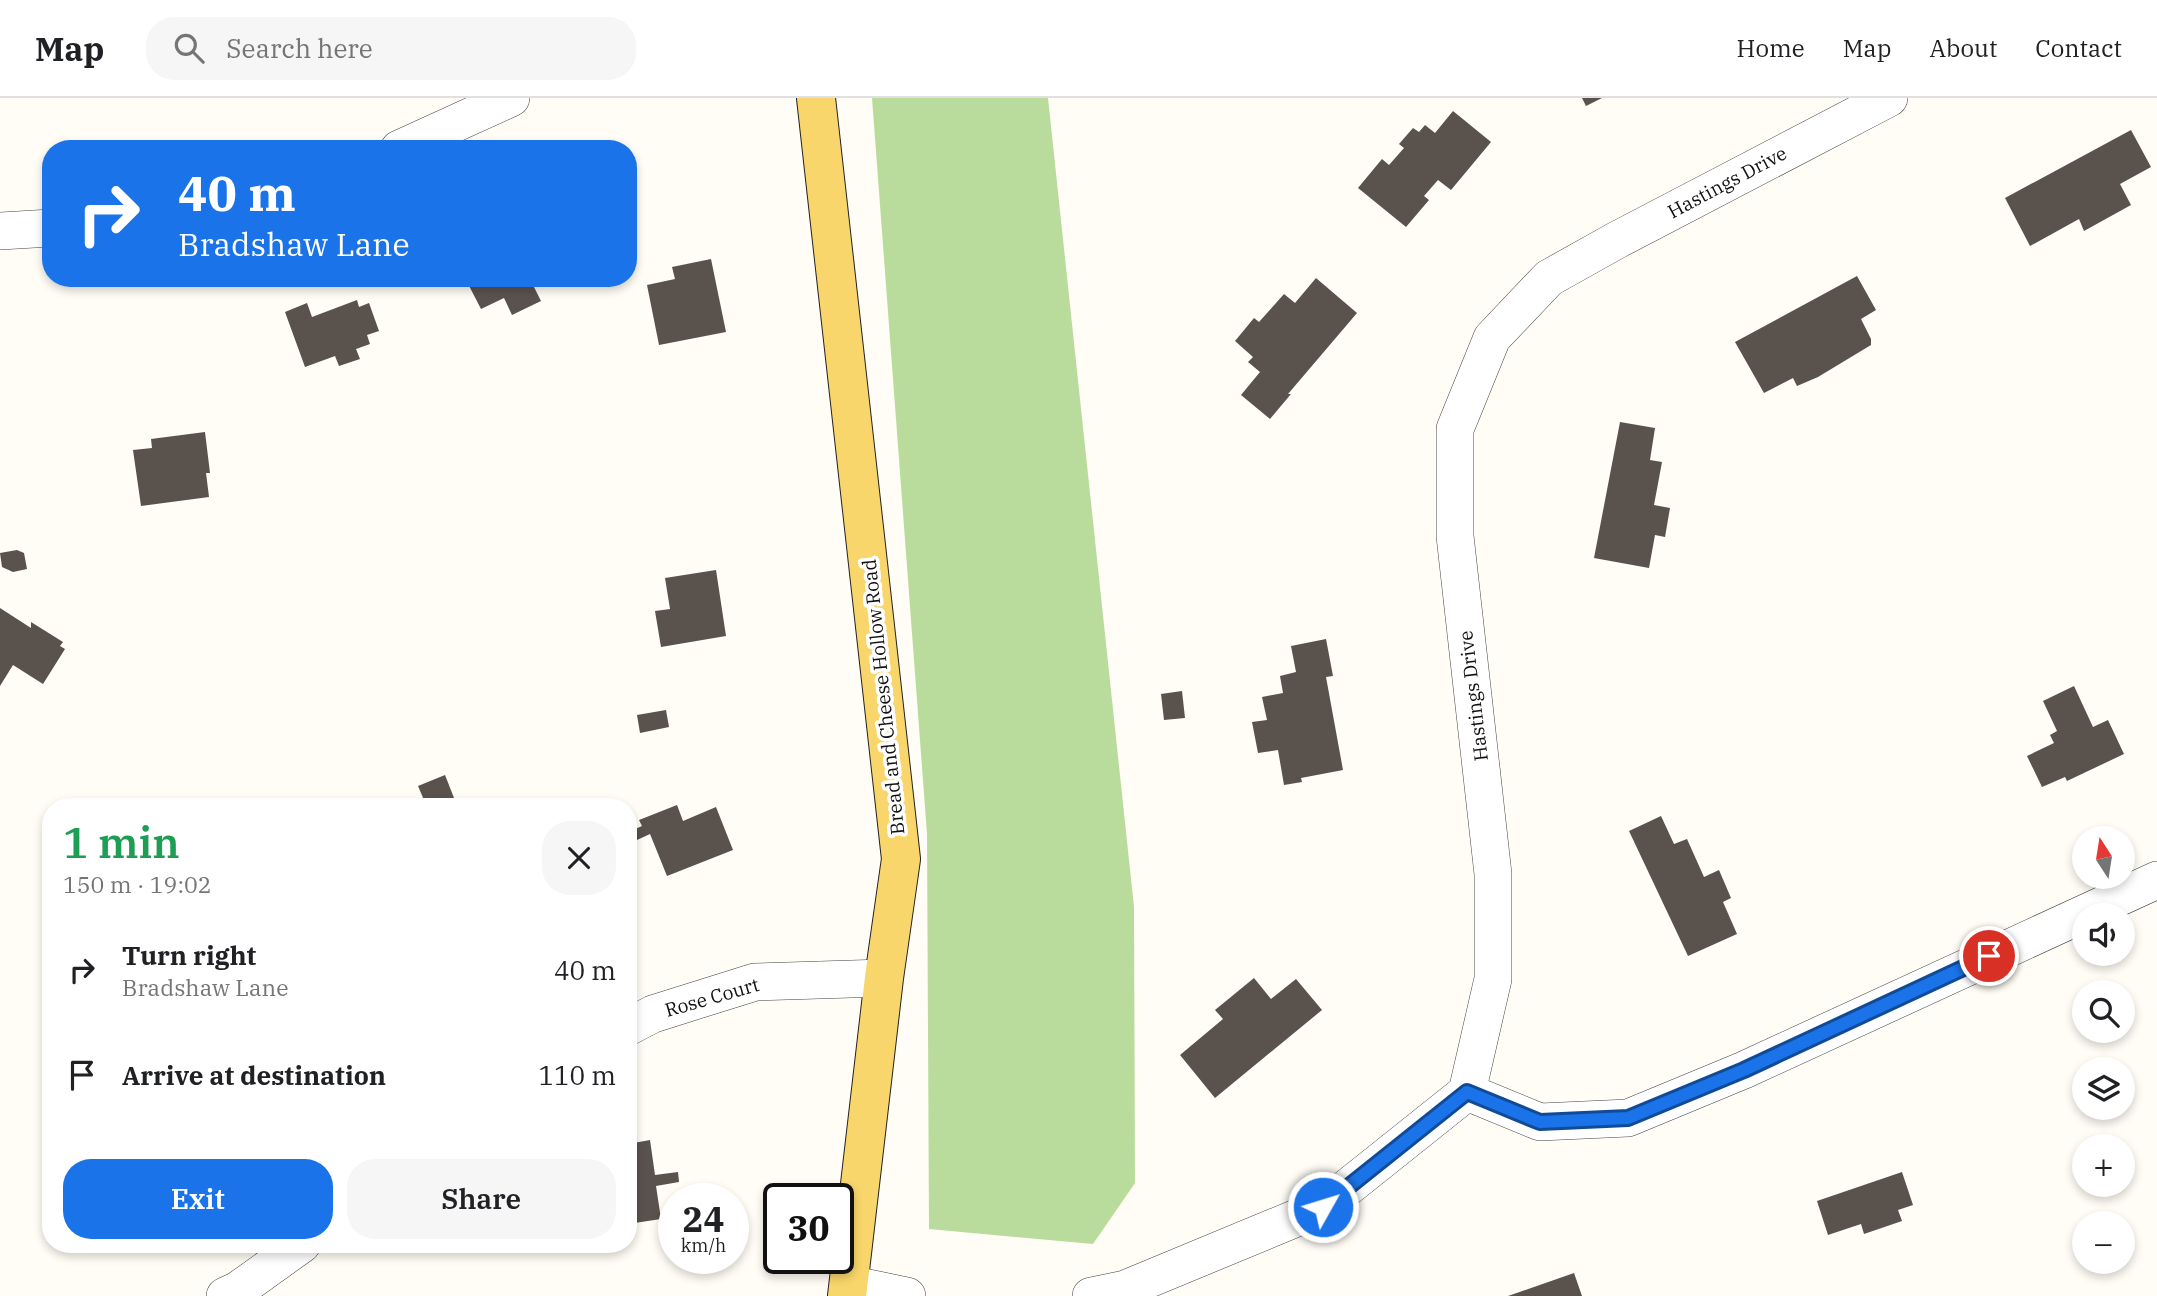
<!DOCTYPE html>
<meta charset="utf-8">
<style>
body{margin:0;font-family:"IBM Plex Serif",serif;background:#f6f6f6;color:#202124;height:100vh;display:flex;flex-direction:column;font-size:26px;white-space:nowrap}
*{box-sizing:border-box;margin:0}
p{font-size:23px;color:#757577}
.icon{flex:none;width:38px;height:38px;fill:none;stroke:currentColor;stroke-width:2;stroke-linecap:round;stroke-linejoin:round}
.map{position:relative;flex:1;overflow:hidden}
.details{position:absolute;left:42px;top:700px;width:595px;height:455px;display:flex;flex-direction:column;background:#fff;border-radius:28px;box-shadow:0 4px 10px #0003}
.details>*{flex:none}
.banner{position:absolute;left:42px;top:42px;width:595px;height:147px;border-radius:28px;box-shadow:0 4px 10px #0003;background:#1a73e8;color:#fff;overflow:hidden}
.needle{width:46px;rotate:348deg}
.tools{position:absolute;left:2072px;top:728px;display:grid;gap:14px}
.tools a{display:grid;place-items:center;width:63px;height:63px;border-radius:50%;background:#fff;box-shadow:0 4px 10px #0003;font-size:35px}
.speed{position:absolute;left:658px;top:1085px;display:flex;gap:14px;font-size:35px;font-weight:700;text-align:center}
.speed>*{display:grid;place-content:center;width:91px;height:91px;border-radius:50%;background:#fff;box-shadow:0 4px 10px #0003;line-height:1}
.speed small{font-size:18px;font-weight:400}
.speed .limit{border:4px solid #111;border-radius:10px;background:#fff;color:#111}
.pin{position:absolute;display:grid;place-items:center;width:60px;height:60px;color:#fff;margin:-30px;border:4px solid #fff;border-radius:50%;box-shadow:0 2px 7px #0007}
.me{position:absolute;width:77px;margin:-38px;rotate:51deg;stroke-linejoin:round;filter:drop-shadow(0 0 5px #0008)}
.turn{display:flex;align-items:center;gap:24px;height:147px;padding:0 21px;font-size:32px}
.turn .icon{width:91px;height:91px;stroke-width:2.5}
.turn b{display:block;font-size:49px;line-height:60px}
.round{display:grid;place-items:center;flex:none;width:74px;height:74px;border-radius:28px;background:#f6f6f6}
.headline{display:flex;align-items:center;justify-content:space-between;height:119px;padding:0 21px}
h1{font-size:42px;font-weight:600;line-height:52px;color:#1e9e55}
.button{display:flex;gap:14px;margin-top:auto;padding:14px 21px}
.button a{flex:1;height:80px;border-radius:28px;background:#1a73e8;color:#fff;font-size:28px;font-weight:600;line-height:80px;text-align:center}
.button a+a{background:#f6f6f6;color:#202124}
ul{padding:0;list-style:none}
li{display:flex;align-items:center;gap:21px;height:105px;padding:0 21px}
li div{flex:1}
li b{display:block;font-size:26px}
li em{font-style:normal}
header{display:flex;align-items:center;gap:42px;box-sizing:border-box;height:98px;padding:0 35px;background:#fff;border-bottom:2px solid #e0e0e0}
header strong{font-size:33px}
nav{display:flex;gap:38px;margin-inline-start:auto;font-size:24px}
.search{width:490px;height:63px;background:#f6f6f6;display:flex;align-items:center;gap:18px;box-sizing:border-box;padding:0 24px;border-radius:28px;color:#757577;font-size:26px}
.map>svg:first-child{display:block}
</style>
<header>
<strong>Map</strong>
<div class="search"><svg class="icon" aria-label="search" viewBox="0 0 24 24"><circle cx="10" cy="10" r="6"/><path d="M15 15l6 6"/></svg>Search here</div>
<nav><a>Home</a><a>Map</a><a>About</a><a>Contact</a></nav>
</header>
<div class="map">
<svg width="2157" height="1198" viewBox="0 0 2157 1198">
<rect width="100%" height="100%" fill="#fffdf5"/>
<path fill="#b9dc9c" d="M872,0H1048L1134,809L1135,1085L1093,1146L929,1131L927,736Z"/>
<g fill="#5a524d">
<path d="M1582,0H1602L1586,8Z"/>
<path d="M1453,13L1491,44L1451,92L1438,82L1424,98L1429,102L1406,129L1358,90L1382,61L1389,67L1404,50L1399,46L1413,30L1419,34L1425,27L1435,35Z"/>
<path d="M2131,32L2151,69L2120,86L2131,107L2084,133L2079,121L2030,148L2005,100Z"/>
<path d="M711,161L726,234L659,247L647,187L675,181L672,169Z"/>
<path d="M1857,178L1876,212L1861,221L1871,241V247L1818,279L1797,288L1793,280L1764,295L1735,244Z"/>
<path d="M465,180H541L532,185L541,203L512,217L504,200L481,211Z"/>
<path d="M1316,180L1357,215L1288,296H1291L1270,321L1241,297L1260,274L1248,264L1253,259L1235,243L1254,220L1259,224L1284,196L1295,205Z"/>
<path d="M357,202L359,209L369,205L379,233L367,237L370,246L356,251L360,261L339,268L335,258L305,269L285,214L307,205L312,219Z"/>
<path d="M1620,324L1655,330L1650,362L1662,364L1654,407L1670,410L1665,439L1655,437L1649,470L1594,460Z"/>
<path d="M205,334L210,375H206L209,399L141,408L133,352L152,350L151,341Z"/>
<path d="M17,452L24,455L27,471L13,474L2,469L0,455Z"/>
<path d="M716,472L726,538L661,549L655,513L670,511L665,480Z"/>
<path d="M0,510L31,530V524L63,544L60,548L65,551L43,586L13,567L0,588Z"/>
<path d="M1326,541L1333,578L1326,579L1343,672L1301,680L1302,684L1284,687L1278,652L1258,655L1252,624L1267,622L1262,599L1283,595L1280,578L1296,574L1291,548Z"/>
<path d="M2074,588L2093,629L2108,622L2124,656L2067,683L2065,679L2042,689L2027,658L2054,645L2050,637L2057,633L2043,603Z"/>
<path d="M1182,593L1185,620L1164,622L1161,596Z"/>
<path d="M666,612L669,629L640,635L637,617Z"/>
<path d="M445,677L456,705L446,709H427L418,688Z"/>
<path d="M677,707L683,723L716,709L733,752L667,778L650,736L637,742L633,732L642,728L639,722Z"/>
<path d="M1661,718L1674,746L1687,741L1704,779L1719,772L1731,800L1723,804L1737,836L1688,858L1629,733Z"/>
<path d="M51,818V840L43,837Z"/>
<path d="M1254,880L1271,901L1296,881L1322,912L1215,1000L1180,957L1223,921L1215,912Z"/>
<path d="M650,1042L655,1077L678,1074L679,1084L656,1088L661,1121L628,1126V1046Z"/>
<path d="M51,1052V1072L43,1055Z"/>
<path d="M1902,1074L1913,1107L1898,1112L1902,1123L1864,1136L1861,1126L1828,1137L1817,1103Z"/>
<path d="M1574,1175L1582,1198H1508Z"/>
</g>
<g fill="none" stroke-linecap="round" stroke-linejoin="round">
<g stroke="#444" stroke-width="38">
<g id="minor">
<path d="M399,51L511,0"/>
<path d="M0,133L51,130"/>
<path d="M628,929L653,916L755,884L884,880"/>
<path d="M1467,994L1540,1024L1628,1020L1744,972L2157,782"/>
<path d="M849,1186L907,1198"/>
<path d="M225,1198L238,1192L302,1146"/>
<path d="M1091,1198L1125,1191L1323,1109L1467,994L1493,881V776L1455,438V331L1492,240L1549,180L1617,142L1889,0"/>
</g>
</g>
<g stroke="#222" stroke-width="40">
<path id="major" d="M816,0L901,761L884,880L847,1198"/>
</g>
<use href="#minor" stroke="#fff" stroke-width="37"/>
<use href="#major" stroke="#f9d66b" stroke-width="38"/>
</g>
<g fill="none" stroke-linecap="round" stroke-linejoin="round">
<g stroke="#114b97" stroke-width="18">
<path id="route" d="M1323,1109L1467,994L1540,1024L1628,1020L1744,972L1989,858"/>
</g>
<use href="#route" stroke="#1a73e8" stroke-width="12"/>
</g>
<g text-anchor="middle" stroke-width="7" stroke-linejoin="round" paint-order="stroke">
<g font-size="19" fill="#111" stroke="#fff">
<text transform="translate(1727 84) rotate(-28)" y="7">Hastings Drive</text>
<text transform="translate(1473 598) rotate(-97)" y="7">Hastings Drive</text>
<text transform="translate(883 599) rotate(-96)" y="7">Bread and Cheese Hollow Road</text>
<text transform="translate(712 899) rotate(-16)" y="7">Rose Court</text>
</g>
</g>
</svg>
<div class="tools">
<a><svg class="needle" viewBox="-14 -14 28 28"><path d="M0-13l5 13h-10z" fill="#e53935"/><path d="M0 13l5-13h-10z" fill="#757577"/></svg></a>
<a><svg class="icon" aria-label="sound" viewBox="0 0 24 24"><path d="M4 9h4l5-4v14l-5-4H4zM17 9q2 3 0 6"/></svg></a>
<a><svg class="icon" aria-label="search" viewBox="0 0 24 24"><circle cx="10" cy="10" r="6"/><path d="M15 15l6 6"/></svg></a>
<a><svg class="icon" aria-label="layers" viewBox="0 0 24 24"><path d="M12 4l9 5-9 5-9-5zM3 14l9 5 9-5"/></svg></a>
<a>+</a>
<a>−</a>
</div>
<div class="speed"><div>24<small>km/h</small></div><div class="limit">30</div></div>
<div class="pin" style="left:1989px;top:858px;background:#d93025"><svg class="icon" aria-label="arrive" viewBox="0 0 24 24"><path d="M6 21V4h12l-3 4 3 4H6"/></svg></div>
<svg class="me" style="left:1323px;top:1109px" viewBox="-20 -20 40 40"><circle r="17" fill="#1a73e8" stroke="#fff" stroke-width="3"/><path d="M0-11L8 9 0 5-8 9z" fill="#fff"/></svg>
<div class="banner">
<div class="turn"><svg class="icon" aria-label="right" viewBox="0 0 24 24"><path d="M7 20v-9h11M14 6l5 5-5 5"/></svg><div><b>40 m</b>Bradshaw Lane</div></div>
</div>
<section class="details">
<div class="headline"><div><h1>1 min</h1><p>150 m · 19:02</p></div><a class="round"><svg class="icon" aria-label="close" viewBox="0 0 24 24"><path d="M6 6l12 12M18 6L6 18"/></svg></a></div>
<ul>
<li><svg class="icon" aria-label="right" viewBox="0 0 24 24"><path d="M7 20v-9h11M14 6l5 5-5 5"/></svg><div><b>Turn right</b><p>Bradshaw Lane</p></div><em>40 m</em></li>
<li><svg class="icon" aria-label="arrive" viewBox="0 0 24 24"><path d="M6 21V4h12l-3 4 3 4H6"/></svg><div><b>Arrive at destination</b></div><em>110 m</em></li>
</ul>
<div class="button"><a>Exit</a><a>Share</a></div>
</section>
</div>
